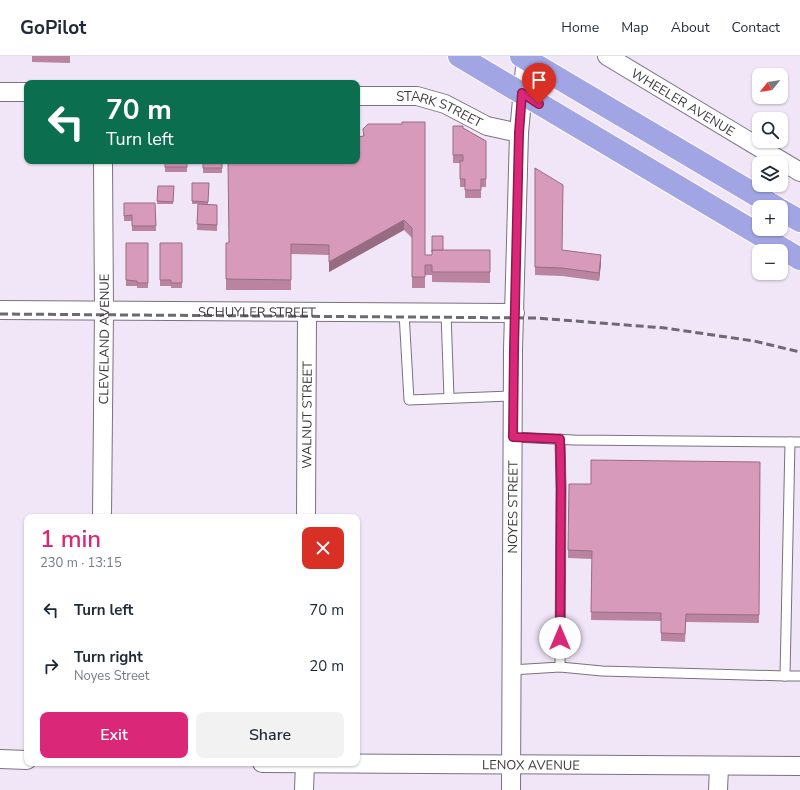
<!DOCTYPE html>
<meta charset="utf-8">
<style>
body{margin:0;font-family:"Nunito Sans",sans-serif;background:#f2f2f3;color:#1f2937;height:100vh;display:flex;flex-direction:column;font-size:15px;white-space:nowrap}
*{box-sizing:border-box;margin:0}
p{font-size:13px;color:#747a83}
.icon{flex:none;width:22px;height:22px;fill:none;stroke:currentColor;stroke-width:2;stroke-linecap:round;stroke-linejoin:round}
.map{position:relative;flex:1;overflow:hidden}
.side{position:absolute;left:24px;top:458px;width:336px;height:252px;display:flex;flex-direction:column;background:#fff;border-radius:8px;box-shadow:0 1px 3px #0004}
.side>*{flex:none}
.banner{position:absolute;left:24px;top:24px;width:336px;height:84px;border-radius:8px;box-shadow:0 1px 3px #0004;background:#0b6e4f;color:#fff;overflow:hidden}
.needle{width:26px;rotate:240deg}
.controls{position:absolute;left:752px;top:12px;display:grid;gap:8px}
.controls a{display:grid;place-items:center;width:36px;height:36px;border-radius:8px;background:#fff;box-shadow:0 1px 3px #0004;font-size:20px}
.pin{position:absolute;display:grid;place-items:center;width:34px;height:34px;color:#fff;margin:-41px -17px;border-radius:50% 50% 50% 0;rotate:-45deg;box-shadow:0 0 4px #0007}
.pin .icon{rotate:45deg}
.me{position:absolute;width:44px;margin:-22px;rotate:0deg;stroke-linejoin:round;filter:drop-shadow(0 0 3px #0008)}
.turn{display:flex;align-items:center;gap:14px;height:84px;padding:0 16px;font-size:18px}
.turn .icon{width:52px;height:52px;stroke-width:2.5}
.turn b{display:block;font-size:28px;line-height:34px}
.round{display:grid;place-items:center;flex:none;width:42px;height:42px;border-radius:8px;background:#f2f2f3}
.summary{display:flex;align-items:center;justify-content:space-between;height:68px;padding:0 16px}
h1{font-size:24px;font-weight:600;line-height:30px;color:#db2777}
.button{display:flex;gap:8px;margin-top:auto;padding:8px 16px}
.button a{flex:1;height:46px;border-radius:8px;background:#db2777;color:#fff;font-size:16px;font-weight:600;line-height:46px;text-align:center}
.button a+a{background:#f2f2f3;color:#1f2937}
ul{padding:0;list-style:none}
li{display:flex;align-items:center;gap:12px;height:56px;padding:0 16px}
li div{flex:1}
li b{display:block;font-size:15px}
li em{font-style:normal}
header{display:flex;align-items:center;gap:24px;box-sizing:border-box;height:56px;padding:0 20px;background:#fff;border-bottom:1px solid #e0e1e3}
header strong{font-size:19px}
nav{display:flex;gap:22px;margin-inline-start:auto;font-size:14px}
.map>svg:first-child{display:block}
</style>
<header>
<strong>GoPilot</strong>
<nav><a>Home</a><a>Map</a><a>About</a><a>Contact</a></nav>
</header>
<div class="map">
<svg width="800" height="734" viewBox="0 0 800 734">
<rect width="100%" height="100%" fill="#f1e6f7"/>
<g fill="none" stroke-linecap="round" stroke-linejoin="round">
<g stroke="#7b7180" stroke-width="11">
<g id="lane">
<path d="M404,257L409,344L513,340"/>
<path d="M446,257L449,342"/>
<path d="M513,381L574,384L800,386"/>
<path d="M560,611L602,615L785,620L790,386"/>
<path d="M511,614L560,611L561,432L560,383"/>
<path d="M785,620H800"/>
</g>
</g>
<g stroke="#7b7180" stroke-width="20">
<g id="street">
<path id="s1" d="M607,0L800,116"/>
<path d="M0,36H27"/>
<path id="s2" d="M357,40H417L445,48L487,70L519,77"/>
<path id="s3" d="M0,254L515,257"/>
<path id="s4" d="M102,461L104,255L103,105"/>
<path id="s5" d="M306,461L307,256"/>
<path d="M0,703L27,704"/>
<path id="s6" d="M262,707L800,710"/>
<path d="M304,734L305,707"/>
<path id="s7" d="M511,734L513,294L519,77L526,0"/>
<path d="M718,734L719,711"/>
</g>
</g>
<g stroke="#fff" stroke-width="24">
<g id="highway">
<path d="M459,0L800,203"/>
<path d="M521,0L776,151"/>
<path d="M781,154L800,165"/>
</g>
</g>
<use href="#lane" stroke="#fff" stroke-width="9"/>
<use href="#street" stroke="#fff" stroke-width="18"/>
<use href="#highway" stroke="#a2a5e4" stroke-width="22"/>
<path stroke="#6d6871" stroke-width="3" stroke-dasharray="8 4" stroke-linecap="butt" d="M0,258L536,262L665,272L754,285L800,296"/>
</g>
<g fill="#ba84a0">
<path d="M32,0H70V7L32,6Z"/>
<path d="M368,68L425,199H432L443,194H490V227L432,226V219H425V232H412V182L404,174L329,216V199L291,198V234H226V187H229L357,105L363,80V73Z"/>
<path d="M453,70L463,72L486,85V131H481V142H465V131H460V107H453Z"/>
<rect x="165" y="105" width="22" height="11"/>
<path d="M199,105H222V117H203V107H199Z"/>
<path d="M535,112L562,194L601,207L599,225L562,220L535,219Z"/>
<path d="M192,127H209L208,148H192Z"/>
<path d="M158,130H174L173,148H157Z"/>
<path d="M124,147H155L156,175H132V165H124Z"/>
<path d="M198,148L217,149V175L197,174Z"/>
<path d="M126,187H148V232H137V230H126Z"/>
<path d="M160,187H182V232H171V230H160Z"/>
<path d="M760,406L759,567L686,566L685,586L661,585V565L591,564L592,503L568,502V494L591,428Z"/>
</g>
<g fill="#976c82">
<path d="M404,164V174L329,216V206Z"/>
<path d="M601,199V207L599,225V217Z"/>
</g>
<g fill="#d89aba" stroke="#976c82">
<path d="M402,66H425V199H432V194H490V216H432V209H425V221H412V172L404,164L329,206V189L291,188V224L226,223V187H229L228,105H357V81L364,80L363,73L368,68H402Z"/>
<path d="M453,70H463V72L486,85V123H481V134H465V123H460V105H463V99H453Z"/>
<rect x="165" y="105" width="22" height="6"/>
<rect x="203" y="105" width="19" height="7"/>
<path d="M535,112L563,129L562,194L601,199L599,217L562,212L535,211Z"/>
<path d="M192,127H209L208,146L192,145Z"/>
<path d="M158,130H174L173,146L157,145Z"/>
<path d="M124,147H155L156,170H132V159L124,160Z"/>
<path d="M198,148L217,149V169L197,168Z"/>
<path d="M432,180H443V194H432V196Z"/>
<path d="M126,187H148V227H137V225L126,224Z"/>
<path d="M160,187H182V227H171V224H160Z"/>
<path d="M591,404L760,406L759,559L686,558L685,578L661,577V557L591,556L592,495L568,494L569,428H591Z"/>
</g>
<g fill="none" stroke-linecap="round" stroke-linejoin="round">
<g stroke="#8e194d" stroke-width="10">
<path id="route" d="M539,48L522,37L519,77L514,294L513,381L560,383L561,432L560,582"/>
</g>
<use href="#route" stroke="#db2777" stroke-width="7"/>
</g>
<g text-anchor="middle" stroke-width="3" stroke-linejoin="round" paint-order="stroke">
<g font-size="13" fill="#3d393f" stroke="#f1e6f7">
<text dy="5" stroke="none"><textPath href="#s1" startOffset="89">WHEELER AVENUE</textPath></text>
<text dy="5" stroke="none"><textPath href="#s2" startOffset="85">STARK STREET</textPath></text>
<text dy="5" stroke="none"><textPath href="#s3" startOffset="257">SCHUYLER STREET</textPath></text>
<text dy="5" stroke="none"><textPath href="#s4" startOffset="178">CLEVELAND AVENUE</textPath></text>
<text dy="5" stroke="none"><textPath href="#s5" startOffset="102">WALNUT STREET</textPath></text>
<text dy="5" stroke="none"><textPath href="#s7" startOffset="283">NOYES STREET</textPath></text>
<text dy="5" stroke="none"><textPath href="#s6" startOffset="269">LENOX AVENUE</textPath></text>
</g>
</g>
</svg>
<div class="controls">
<a><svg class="needle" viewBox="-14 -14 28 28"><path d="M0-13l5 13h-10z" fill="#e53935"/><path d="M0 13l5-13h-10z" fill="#747a83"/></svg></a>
<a><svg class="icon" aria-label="search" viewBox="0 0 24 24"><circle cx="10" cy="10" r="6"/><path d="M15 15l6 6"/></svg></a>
<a><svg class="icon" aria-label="layers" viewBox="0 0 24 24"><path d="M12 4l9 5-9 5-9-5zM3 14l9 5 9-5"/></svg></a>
<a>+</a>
<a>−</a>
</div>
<div class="pin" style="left:539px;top:48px;background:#d93025"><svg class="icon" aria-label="arrive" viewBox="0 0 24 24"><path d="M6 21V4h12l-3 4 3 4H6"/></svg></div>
<svg class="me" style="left:560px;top:582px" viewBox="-20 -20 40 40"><circle r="19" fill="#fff"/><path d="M0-13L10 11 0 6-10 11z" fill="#db2777"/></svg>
<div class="banner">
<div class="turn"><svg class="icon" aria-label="left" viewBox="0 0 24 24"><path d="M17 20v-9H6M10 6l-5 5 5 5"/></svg><div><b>70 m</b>Turn left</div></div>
</div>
<section class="side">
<div class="summary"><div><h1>1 min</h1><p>230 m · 13:15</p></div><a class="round" style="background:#d93025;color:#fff"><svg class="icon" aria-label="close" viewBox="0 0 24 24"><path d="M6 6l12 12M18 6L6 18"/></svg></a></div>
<ul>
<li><svg class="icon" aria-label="left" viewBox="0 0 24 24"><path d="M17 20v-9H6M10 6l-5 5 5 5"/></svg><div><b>Turn left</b></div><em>70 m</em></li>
<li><svg class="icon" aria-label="right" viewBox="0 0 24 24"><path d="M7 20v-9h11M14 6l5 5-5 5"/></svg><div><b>Turn right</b><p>Noyes Street</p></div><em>20 m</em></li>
</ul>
<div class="button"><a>Exit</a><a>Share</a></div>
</section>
</div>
